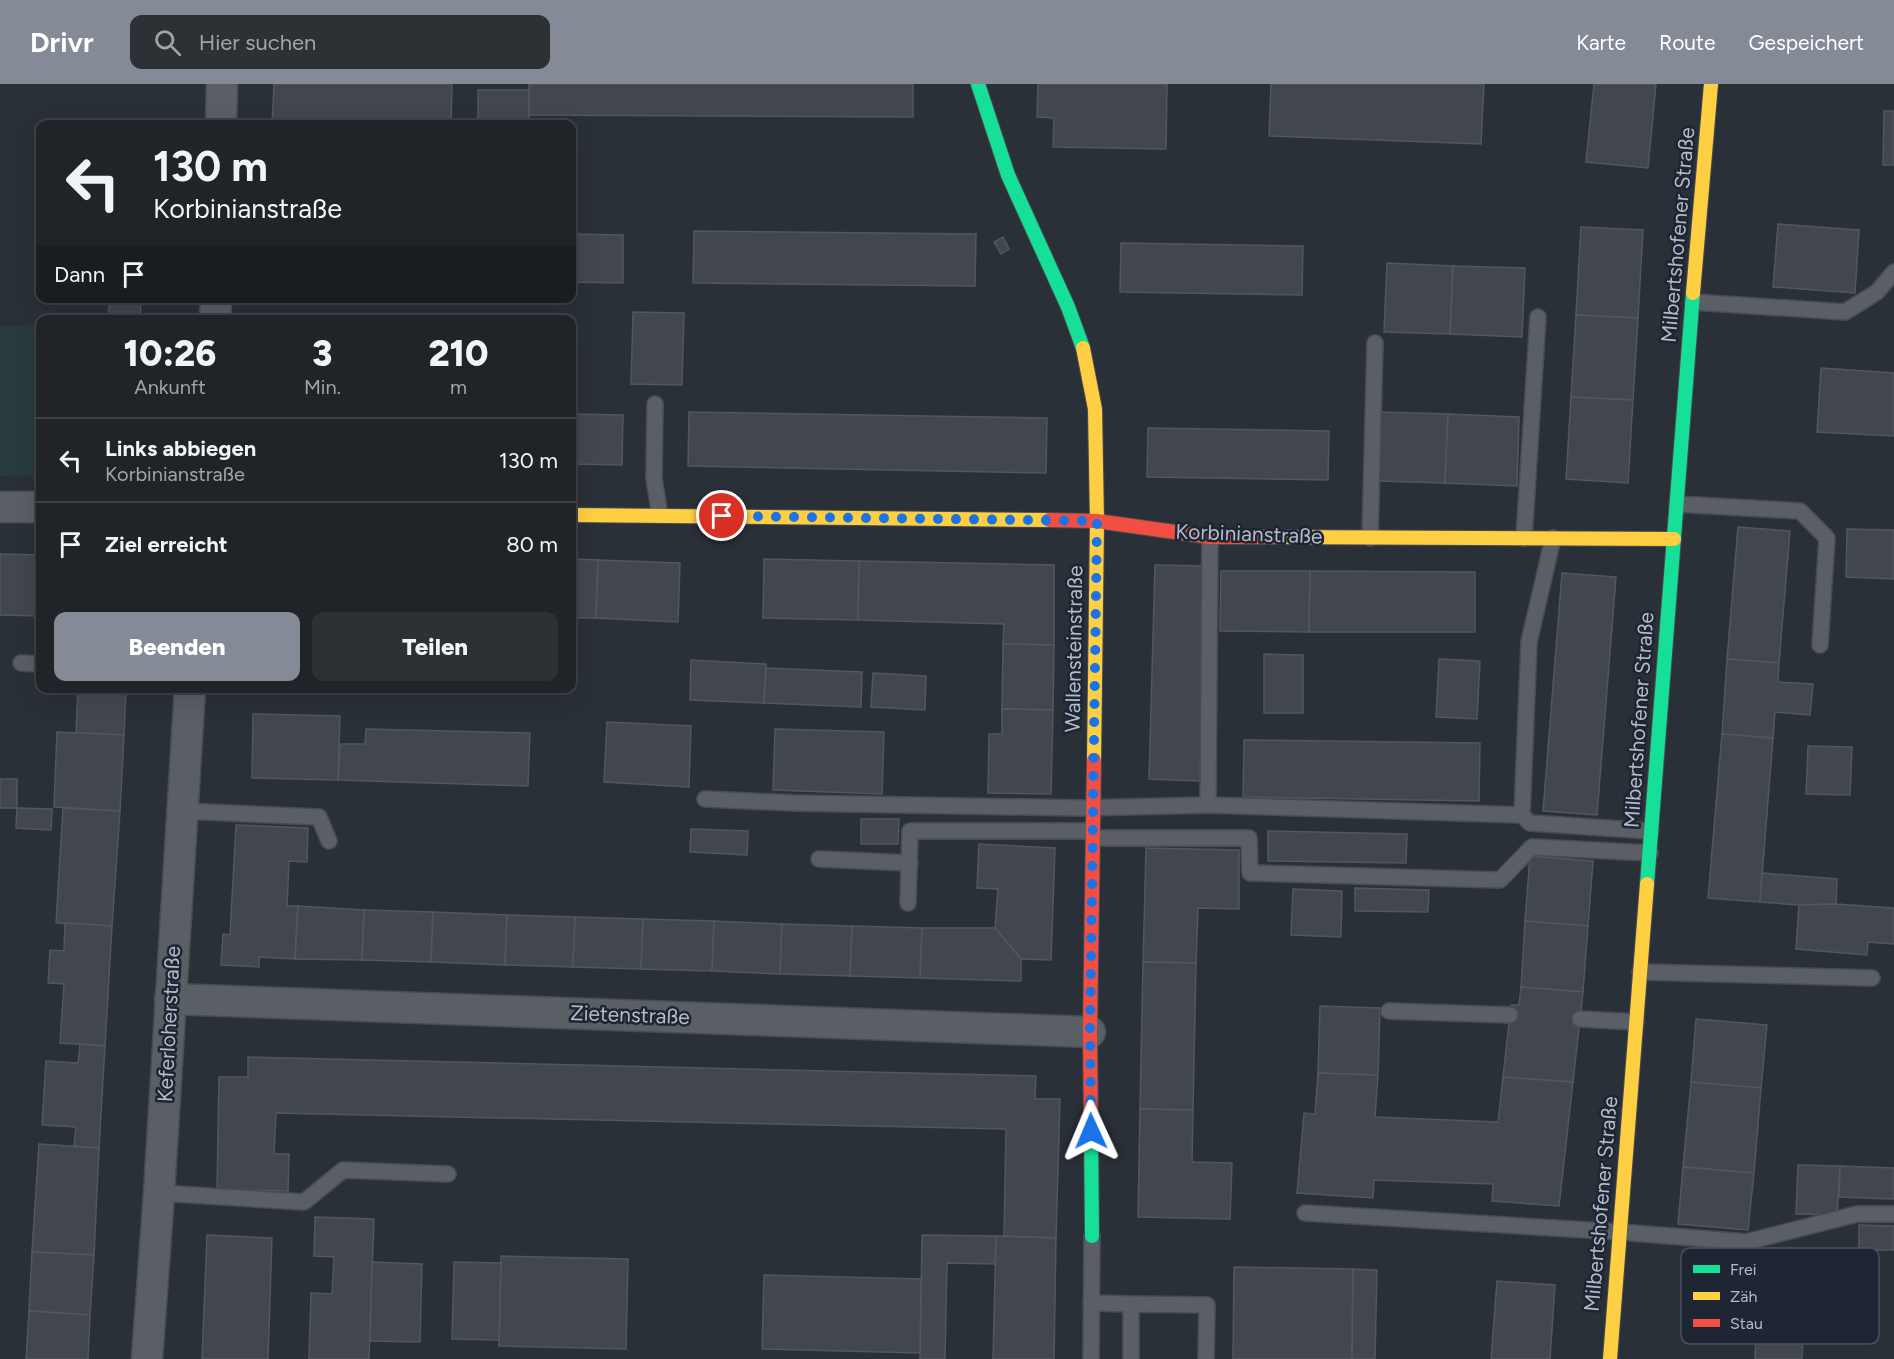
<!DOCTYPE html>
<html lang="de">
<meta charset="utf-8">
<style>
body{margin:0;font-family:Figtree,sans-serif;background:#2d3035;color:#f1f3f6;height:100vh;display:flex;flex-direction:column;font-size:22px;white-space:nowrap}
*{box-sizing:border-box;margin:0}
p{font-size:20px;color:#a2a4a8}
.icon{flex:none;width:33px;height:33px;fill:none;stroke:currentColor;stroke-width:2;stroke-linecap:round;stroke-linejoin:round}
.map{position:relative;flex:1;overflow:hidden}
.drawer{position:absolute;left:36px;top:231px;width:540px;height:378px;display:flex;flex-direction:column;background:#202429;border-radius:12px;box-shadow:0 6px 24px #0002,0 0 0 2px #3d4146}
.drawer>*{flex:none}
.hud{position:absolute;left:36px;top:36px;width:540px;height:183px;border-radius:12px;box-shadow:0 6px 24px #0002,0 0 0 2px #3d4146;background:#202429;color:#f1f3f6;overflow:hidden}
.pin{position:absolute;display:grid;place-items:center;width:51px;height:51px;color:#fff;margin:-26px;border:3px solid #fff;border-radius:50%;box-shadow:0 2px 6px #0007}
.me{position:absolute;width:66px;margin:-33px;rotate:359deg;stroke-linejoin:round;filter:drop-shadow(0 0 4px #0008)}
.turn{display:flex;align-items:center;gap:21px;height:126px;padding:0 18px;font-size:27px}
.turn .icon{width:78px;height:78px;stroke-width:2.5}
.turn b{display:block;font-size:42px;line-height:51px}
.then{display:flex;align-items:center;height:57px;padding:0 18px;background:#0003;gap:12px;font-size:22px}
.eta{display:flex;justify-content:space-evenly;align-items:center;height:102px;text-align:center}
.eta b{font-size:36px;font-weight:800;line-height:42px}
.cta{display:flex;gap:12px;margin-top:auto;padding:12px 18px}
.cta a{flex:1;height:69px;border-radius:12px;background:#848b96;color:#fff;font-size:24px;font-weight:800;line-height:69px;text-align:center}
.cta a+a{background:#2d3035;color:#f1f3f6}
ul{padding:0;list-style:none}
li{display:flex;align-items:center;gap:18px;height:84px;padding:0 18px;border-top:2px solid #3d4146}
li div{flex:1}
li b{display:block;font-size:22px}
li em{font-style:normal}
header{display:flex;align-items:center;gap:36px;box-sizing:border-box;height:84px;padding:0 30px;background:#848b96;color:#fff}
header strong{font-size:28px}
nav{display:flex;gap:33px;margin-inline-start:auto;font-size:21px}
.search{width:420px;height:54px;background:#2d3035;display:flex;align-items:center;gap:15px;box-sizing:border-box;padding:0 21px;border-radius:12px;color:#a2a4a8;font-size:22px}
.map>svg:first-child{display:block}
</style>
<header>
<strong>Drivr</strong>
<div class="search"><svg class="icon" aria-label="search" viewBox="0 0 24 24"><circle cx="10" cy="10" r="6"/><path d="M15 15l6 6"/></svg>Hier suchen</div>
<nav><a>Karte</a><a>Route</a><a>Gespeichert</a></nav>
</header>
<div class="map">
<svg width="1894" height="1275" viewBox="0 0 1894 1275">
<rect width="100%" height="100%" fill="#2a3037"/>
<path fill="#273a3d" d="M0,242L40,243V393L0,392Z"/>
<g fill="#42474e" stroke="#52575f" stroke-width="1.5">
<path d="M274,0H452L451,40H272Z"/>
<path d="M529,0H913V33L529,31Z"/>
<path d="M1038,0H1167L1166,65L1053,63L1054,34L1037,33Z"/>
<path d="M1271,0H1484L1481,60L1269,52Z"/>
<path d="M1594,0H1656L1648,84L1586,78Z"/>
<rect x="478" y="6" width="51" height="29"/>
<path d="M1884,27H1894V81H1883Z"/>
<path d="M1778,140L1859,146L1855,209L1773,203Z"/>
<path d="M1581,143L1643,146L1638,234L1576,231Z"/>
<path d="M694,147L976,150L975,202L693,199Z"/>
<path d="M572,150L623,151V199L572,198Z"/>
<path d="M1003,153L1009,165L1001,170L994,158Z"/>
<path d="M1121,159L1303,162L1302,211L1120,208Z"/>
<path d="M1387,179L1453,182L1450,250L1384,248Z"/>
<path d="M1453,182L1525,184L1522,253L1450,250Z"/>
<path d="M110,215L141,217L140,236H108Z"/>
<path d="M633,228L684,229L682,301L631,300Z"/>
<path d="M1576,231L1638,234L1633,316L1571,313Z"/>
<path d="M1821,284L1894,289V352L1817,348Z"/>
<path d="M1571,313L1633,316L1628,399L1566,395Z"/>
<path d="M689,328L1047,334L1046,389L688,382Z"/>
<path d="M1381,328L1448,330L1445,399L1379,397Z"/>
<path d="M572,330L623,331L622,381L572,380Z"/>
<path d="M1448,330L1519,333L1517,402L1445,399Z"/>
<path d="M1148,344L1329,347L1328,396L1147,393Z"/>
<path d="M1738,443L1790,447L1779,579L1727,575Z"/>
<path d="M1847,445L1894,446V495L1846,493Z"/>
<path d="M0,470L40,471V532L0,531Z"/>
<path d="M572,475L598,476L596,534H572Z"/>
<path d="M764,475L859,477L858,536L763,534Z"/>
<path d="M598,476L680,479L678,538L596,534Z"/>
<path d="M859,477L1054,481V561L1003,560L1004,540L858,536Z"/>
<path d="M1155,481L1205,482L1200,697L1149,695Z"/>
<path d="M1221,487H1310L1309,548L1220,547Z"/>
<path d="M1310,487L1475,488V548H1309Z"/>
<path d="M1562,489L1616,493L1597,731L1543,727Z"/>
<path d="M1003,560L1054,561L1053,626L1002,625Z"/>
<path d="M1264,570L1303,571V629H1264Z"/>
<path d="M1439,575L1480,577L1477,635L1436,633Z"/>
<path d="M1727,575L1779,579L1778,598L1813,600L1810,631L1775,628L1773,654L1722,650Z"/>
<path d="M691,576L766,580L764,619L690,616Z"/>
<path d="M766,584L862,588L861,623L764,619Z"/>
<path d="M873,589L926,592L925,626L871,623Z"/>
<path d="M78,604H126L124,651L76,649Z"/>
<path d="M1002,625L1053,626L1051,710L988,709L989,650H1002Z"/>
<path d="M253,630L340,632L338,696L252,694Z"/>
<path d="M607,638L691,642L689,703L604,698Z"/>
<path d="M366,645L530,649L528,702L338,696L340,660H365Z"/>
<path d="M775,645L884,648L882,710L773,706Z"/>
<path d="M57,648L124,651L120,727L54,723Z"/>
<path d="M1722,650L1773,654L1760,818L1708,814Z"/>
<path d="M1244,656L1480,659L1479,717L1243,713Z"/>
<path d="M1808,662L1852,663L1850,711L1806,710Z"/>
<rect x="0" y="695" width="17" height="29"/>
<path d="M17,724L52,725L51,746L16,744Z"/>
<path d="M63,724L120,727L112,842L56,839Z"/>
<path d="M861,735H899L898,760H861Z"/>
<path d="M236,741L308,744L307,778L289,777L287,822H298L295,875L259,873V883L221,881L223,850L230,851Z"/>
<path d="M691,745L748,747L747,771L690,768Z"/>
<path d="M1268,747L1407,750L1406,779L1268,777Z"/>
<path d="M979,760L1055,764L1051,876L1021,875L995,844L998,805L977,804Z"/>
<path d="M1146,764L1239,766V825L1198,824L1196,879L1143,878Z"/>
<path d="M1530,772L1593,777L1588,842L1525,837Z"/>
<path d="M1762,789L1837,795L1836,820L1799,821L1760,818Z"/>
<path d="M1355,804L1429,806L1428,828L1355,827Z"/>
<path d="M1293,805L1342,807L1341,853L1291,851Z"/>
<path d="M1836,820L1894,824V860L1868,858L1867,871L1796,865L1799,821Z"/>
<path d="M298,822L364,826L362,876L295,875Z"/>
<path d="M364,826L433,828L431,878L362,876Z"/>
<path d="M433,828L507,831L505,881L431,878Z"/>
<path d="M507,831L575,833L573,883L505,881Z"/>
<path d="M575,833L643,835L641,885L573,883Z"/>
<path d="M643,835L714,837L712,887L641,885Z"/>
<path d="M714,837L782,840L780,890L712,887Z"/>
<path d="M1525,837L1588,842L1583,908L1521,903Z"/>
<path d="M65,839L112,842L105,962L60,959L64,900L48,899L50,866L64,867Z"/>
<path d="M782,840L852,842L850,892L780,890Z"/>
<path d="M852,842L922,844L920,894L850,892Z"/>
<path d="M922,844H995L1021,875V897L920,894Z"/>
<path d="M1143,878L1196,879L1193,1026L1140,1025Z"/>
<path d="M1521,903L1583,908L1573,998L1503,993L1511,921H1519Z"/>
<path d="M1320,922L1380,924L1378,991L1318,989Z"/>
<path d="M1696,935L1767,941L1761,1004L1691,998Z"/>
<path d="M80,960L105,962L99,1064L74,1062L76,1043L42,1041L46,977L78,979Z"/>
<path d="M248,973L1036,992L1035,1015H1060L1056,1154L1004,1152L1006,1045L276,1029L274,1070H289L288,1107L217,1106L219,993H248Z"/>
<path d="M1318,989L1378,991L1375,1033L1498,1038L1503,993L1573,998L1559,1122L1492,1117L1493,1100L1374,1096L1373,1114L1297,1109L1304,1029L1315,1030Z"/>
<path d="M1691,998L1761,1004L1754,1089L1683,1083Z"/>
<path d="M1140,1025L1193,1026L1192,1078L1232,1079L1230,1135L1138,1133Z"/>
<path d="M39,1060L99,1064L94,1171L32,1168Z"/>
<path d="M1798,1081L1840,1082L1837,1131L1796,1130Z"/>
<path d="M1840,1082L1894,1084V1115L1839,1113Z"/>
<path d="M1683,1083L1754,1089L1748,1146L1678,1140Z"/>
<path d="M315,1133L374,1135L369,1275H309L311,1209L332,1210L334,1173L314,1172Z"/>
<path d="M1859,1141L1894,1142V1166H1859Z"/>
<path d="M207,1151L272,1154L268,1275H202Z"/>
<path d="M922,1151L996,1152L995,1180L947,1179L945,1275H920Z"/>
<path d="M996,1152L1056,1154L1054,1275H993Z"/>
<path d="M32,1168L94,1171L90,1231L29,1227Z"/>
<path d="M501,1172L628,1175L626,1265L499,1262Z"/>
<path d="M372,1178L422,1180L420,1258L370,1257Z"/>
<path d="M454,1178L501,1179L499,1256L452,1255Z"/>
<path d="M1234,1183L1353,1185L1352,1275H1233Z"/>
<path d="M1353,1185L1377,1186L1375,1275H1352Z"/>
<path d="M764,1191L921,1195L920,1269L762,1265Z"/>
<path d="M1758,1194L1805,1196L1802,1275H1755Z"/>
<path d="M1497,1197L1555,1201L1550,1275H1491Z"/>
<path d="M29,1227L90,1231L88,1275H26Z"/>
</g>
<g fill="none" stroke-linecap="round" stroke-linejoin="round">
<g stroke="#484c52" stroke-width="18">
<g id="lane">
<path d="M1693,218L1845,228L1877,208L1894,188"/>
<path d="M655,320L654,395L660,431"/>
<path d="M1677,420L1800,427L1827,454L1820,561"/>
<path d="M1370,454L1375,259"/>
<path d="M1524,454L1538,233"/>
<path d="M21,579L40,580"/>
<path d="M705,715L794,719L1082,724L1208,721L1522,731L1529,558L1553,454"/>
<path d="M1208,721L1210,453"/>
<path d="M182,727L319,733L329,757"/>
<path d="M1522,731L1530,739L1651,747"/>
<path d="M1093,754H1249L1250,789L1500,796L1532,763L1650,769"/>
<path d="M819,775L910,779"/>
<path d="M908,819L910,747H1092"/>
<path d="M1640,888L1872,894"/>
<path d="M1389,927L1510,931"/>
<path d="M1580,935L1636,938"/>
<path d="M159,1109L304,1118L343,1086L448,1090"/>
<path d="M1305,1129L1620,1148L1746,1158L1857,1130H1894"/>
<path d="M1091,1219L1131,1220"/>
<path d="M1091,1275L1092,1152"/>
<path d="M1131,1275V1220L1207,1221L1206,1275"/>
</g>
</g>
<g stroke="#484c52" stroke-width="33">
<g id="street">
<path d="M221,40L222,0"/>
<path d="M215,236L216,214"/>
<path d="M0,423H40"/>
<path d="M170,915L1090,948"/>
<path d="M147,1275L159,1109L190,604"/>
</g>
</g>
<g stroke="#484c52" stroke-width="16">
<g id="fast">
<path d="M978,0L1008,91L1068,223L1083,264"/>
<path d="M1647,800L1693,209"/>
<path d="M1091,1045L1092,1152"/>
</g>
</g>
<g stroke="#484c52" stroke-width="16">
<g id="slow">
<path d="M1693,209L1711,0"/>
<path d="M1083,264L1095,325L1097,437L1094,676"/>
<path d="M572,431L1049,436"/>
<path d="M1274,453L1674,455"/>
<path d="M1610,1275L1647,800"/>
</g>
</g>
<g stroke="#484c52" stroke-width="16">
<g id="jam">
<path d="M1049,436L1097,437L1210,453H1274"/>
<path d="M1091,1045L1090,948L1094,676"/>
</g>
</g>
<use href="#lane" stroke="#5a5e65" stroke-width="15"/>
<use href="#street" stroke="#5a5e65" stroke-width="30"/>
<use href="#fast" stroke="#16e098" stroke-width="14"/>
<use href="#slow" stroke="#ffcf43" stroke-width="14"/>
<use href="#jam" stroke="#f24e42" stroke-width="14"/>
</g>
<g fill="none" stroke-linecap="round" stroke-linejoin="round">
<path stroke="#1a73e8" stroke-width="10" stroke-dasharray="0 18" d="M722,432L1097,437L1090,948L1091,1047"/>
</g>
<g text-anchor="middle" stroke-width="5" stroke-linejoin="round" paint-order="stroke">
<g font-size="21" fill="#b4bcc9" stroke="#1d2632">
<text transform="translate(1678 151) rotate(-85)" y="7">Milbertshofener Straße</text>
<text transform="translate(1249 450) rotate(2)" y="7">Korbinianstraße</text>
<text transform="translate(1074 565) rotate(-89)" y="7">Wallensteinstraße</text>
<text transform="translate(1639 636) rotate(-86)" y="7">Milbertshofener Straße</text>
<text transform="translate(630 931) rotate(2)" y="7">Zietenstraße</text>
<text transform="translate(169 940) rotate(-87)" y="7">Keferloherstraße</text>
<text transform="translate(1601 1120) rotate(-85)" y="7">Milbertshofener Straße</text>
</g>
</g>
<rect x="1681" y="1164" width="198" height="96" rx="9" fill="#1d2632" stroke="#4a535f" stroke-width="1.5"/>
<rect x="1693" y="1181" width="27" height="8" fill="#16e098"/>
<rect x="1693" y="1208" width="27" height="8" fill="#ffcf43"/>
<rect x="1693" y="1235" width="27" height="8" fill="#f24e42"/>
<g font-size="16" fill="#b4bcc9">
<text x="1730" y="1191">Frei</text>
<text x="1730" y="1218">Zäh</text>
<text x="1730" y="1245">Stau</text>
</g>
</svg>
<div class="pin" style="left:722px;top:432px;background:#d93025"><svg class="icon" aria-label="arrive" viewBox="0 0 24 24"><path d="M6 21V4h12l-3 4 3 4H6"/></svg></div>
<svg class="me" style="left:1091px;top:1047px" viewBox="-20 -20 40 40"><path d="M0-17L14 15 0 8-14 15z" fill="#1a73e8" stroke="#fff" stroke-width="4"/></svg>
<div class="hud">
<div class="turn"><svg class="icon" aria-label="left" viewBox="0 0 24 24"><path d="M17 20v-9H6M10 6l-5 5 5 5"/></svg><div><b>130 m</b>Korbinianstraße</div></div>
<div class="then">Dann<svg class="icon" aria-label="arrive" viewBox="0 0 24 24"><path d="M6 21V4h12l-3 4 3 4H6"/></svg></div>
</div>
<section class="drawer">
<div class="eta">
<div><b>10:26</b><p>Ankunft</p></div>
<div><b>3</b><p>Min.</p></div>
<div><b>210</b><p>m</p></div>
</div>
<ul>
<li><svg class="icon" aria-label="left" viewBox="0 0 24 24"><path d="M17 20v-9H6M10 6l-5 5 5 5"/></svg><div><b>Links abbiegen</b><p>Korbinianstraße</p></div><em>130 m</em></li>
<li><svg class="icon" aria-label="arrive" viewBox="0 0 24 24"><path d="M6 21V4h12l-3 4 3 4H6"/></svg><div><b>Ziel erreicht</b></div><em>80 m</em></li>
</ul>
<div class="cta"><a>Beenden</a><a>Teilen</a></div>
</section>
</div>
